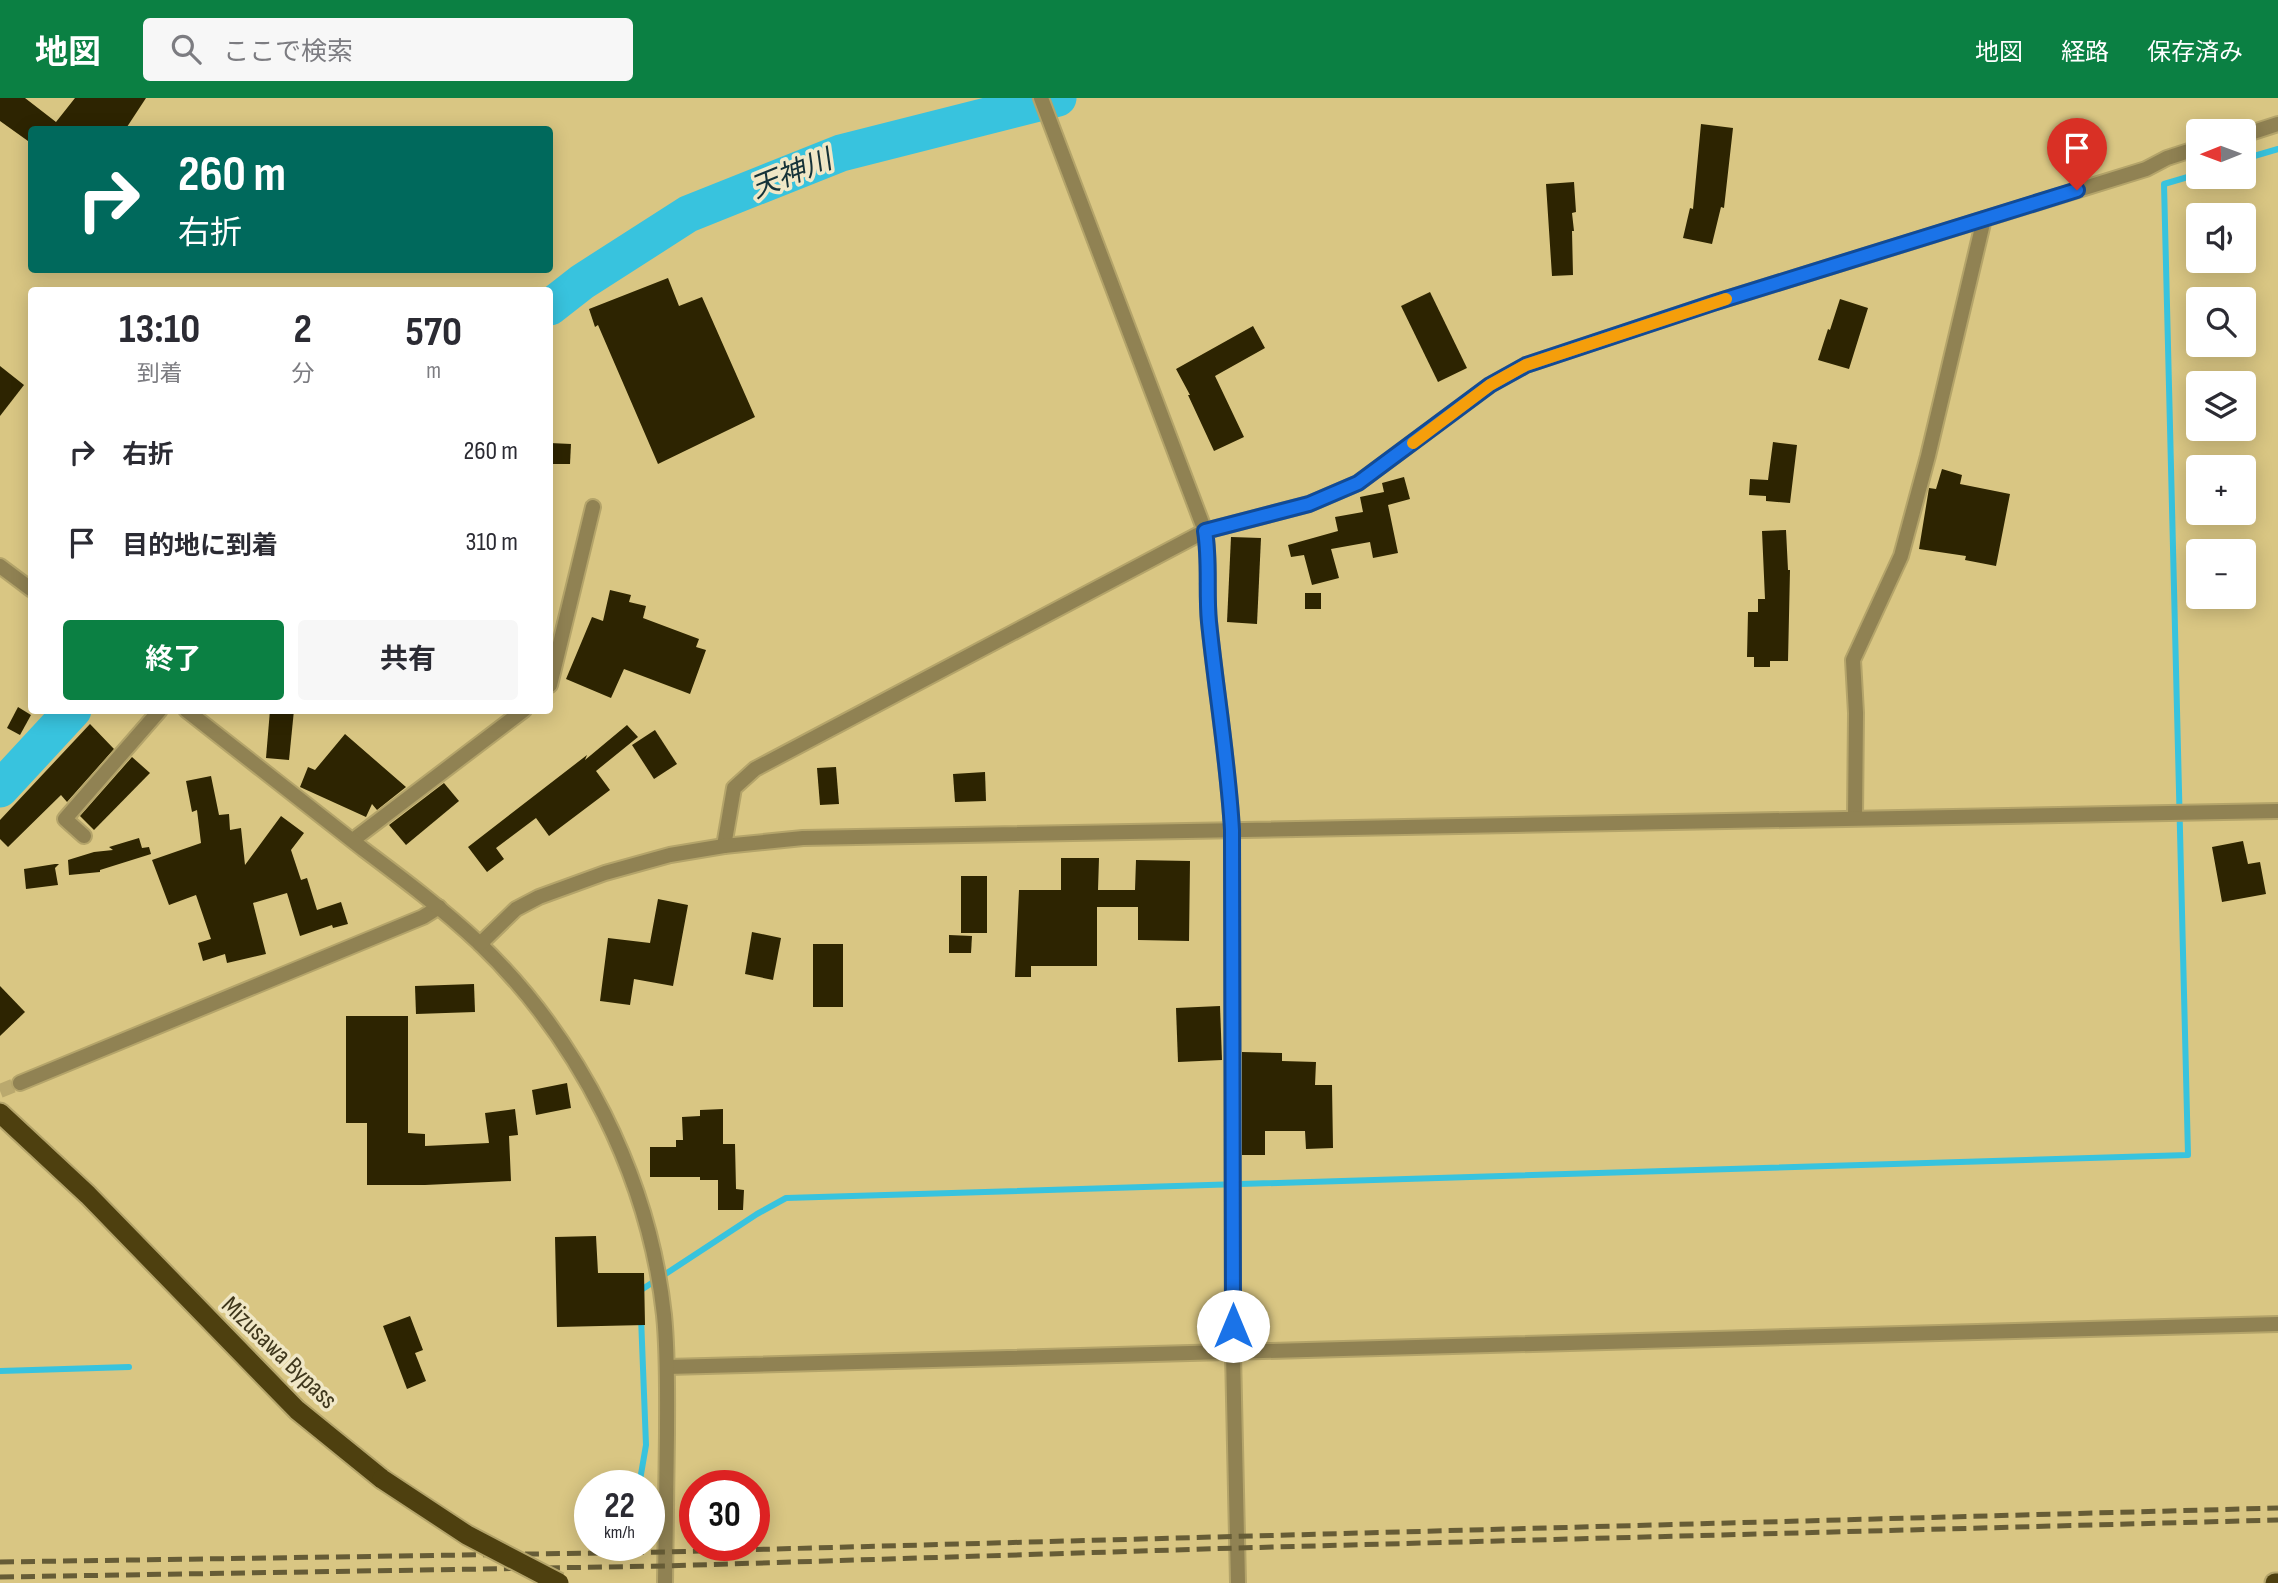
<!DOCTYPE html>
<html lang="ja">
<meta charset="utf-8">
<style>
body{margin:0;font-family:"Sofia Sans Condensed","Noto Sans JP",sans-serif;background:#f7f7f7;color:#2b2b33;height:100vh;display:flex;flex-direction:column;font-size:26px;white-space:nowrap}
*{box-sizing:border-box;margin:0}
p{font-size:23px;color:#7c7c81}
.icon{flex:none;width:38px;height:38px;fill:none;stroke:currentColor;stroke-width:2;stroke-linecap:round;stroke-linejoin:round}
.map{position:relative;flex:1;overflow:hidden}
.details{position:absolute;left:28px;top:189px;width:525px;height:427px;display:flex;flex-direction:column;background:#fff;border-radius:7px;box-shadow:0 4px 18px #0003}
.details>*{flex:none}
.guide{position:absolute;left:28px;top:28px;width:525px;height:147px;border-radius:7px;box-shadow:0 4px 18px #0003;background:#00695c;color:#fff;overflow:hidden}
.needle{width:46px;rotate:269deg}
.fabs{position:absolute;left:2186px;top:21px;display:grid;gap:14px}
.fabs a{display:grid;place-items:center;width:70px;height:70px;border-radius:7px;background:#fff;box-shadow:0 4px 18px #0003;font-size:35px}
.speed{position:absolute;left:574px;top:1372px;display:flex;gap:14px;font-size:35px;font-weight:700;text-align:center}
.speed>*{display:grid;place-content:center;width:91px;height:91px;border-radius:50%;background:#fff;box-shadow:0 4px 18px #0003;line-height:1}
.speed small{font-size:18px;font-weight:400}
.speed .limit{border:10px solid #d22;background:#fff;color:#111}
.pin{position:absolute;display:grid;place-items:center;width:60px;height:60px;color:#fff;margin:-72px -30px;border-radius:50% 50% 50% 0;rotate:-45deg;box-shadow:0 0 7px #0007}
.pin .icon{rotate:45deg}
.me{position:absolute;width:77px;margin:-38px;rotate:0deg;stroke-linejoin:round;filter:drop-shadow(0 0 5px #0008)}
.turn{display:flex;align-items:center;gap:24px;height:147px;padding:0 35px;font-size:32px}
.turn .icon{width:91px;height:91px;stroke-width:2.5}
.turn b{display:block;font-size:49px;line-height:60px}
.eta{display:flex;justify-content:space-evenly;align-items:center;height:119px;text-align:center}
.eta b{font-size:42px;font-weight:700;line-height:49px}
.cta{display:flex;gap:14px;margin-top:auto;padding:14px 35px}
.cta a{flex:1;height:80px;border-radius:7px;background:#0b8043;color:#fff;font-size:28px;font-weight:700;line-height:80px;text-align:center}
.cta a+a{background:#f7f7f7;color:#2b2b33}
ul{padding:0;list-style:none}
li{display:flex;align-items:center;gap:21px;height:91px;padding:0 35px}
li div{flex:1}
li b{display:block;font-size:26px}
li em{font-style:normal}
header{display:flex;align-items:center;gap:42px;box-sizing:border-box;height:98px;padding:0 35px;background:#0b8043;color:#fff}
header strong{font-size:33px}
nav{display:flex;gap:38px;margin-inline-start:auto;font-size:24px}
.search{width:490px;height:63px;background:#f7f7f7;display:flex;align-items:center;gap:18px;box-sizing:border-box;padding:0 24px;border-radius:7px;color:#7c7c81;font-size:26px}
.map>svg:first-child{display:block}
</style>
<header>
<strong>地図</strong>
<div class="search"><svg class="icon" aria-label="search" viewBox="0 0 24 24"><circle cx="10" cy="10" r="6"/><path d="M15 15l6 6"/></svg>ここで検索</div>
<nav><a>地図</a><a>経路</a><a>保存済み</a></nav>
</header>
<div class="map">
<svg width="2278" height="1485" viewBox="0 0 2278 1485">
<rect width="100%" height="100%" fill="#d9c683"/>
<g fill="none" stroke-linecap="round" stroke-linejoin="round">
<g stroke="#38c3de" stroke-width="6">
<path d="M2244,61L2278,51"/>
<path d="M638,1194L757,1116L786,1100L2188,1057L2164,86L2198,76"/>
<path d="M0,1273L129,1269"/>
<path d="M639,1388L646,1347L641,1219"/>
</g>
<g stroke="#38c3de" stroke-width="37">
<path d="M550,209L582,184L688,116L841,55L1058,0"/>
<path d="M0,691L73,612"/>
</g>
</g>
<g fill="#2d2401">
<path d="M0,0H25L56,24L75,0H146L125,32H32V39L28,43L0,23Z"/>
<path d="M1701,26L1733,30L1724,110L1721,109L1712,146L1683,140L1690,110L1693,111Z"/>
<path d="M1574,84L1576,114L1572,115L1574,133H1572L1573,177L1552,178L1546,86Z"/>
<path d="M668,180L679,208L702,199L755,319L658,366L598,227L595,229L589,211Z"/>
<path d="M1430,194L1467,270L1438,284L1401,208Z"/>
<path d="M1840,201L1868,210L1849,271L1818,262L1828,231L1830,232Z"/>
<path d="M1253,228L1265,250L1215,278L1244,339L1214,353L1188,297H1190L1176,271Z"/>
<path d="M0,268L24,287L0,318Z"/>
<path d="M1773,344L1797,347L1790,405L1766,403V398L1749,397L1750,381L1768,382Z"/>
<path d="M550,345L571,346L570,366H550Z"/>
<path d="M1942,371L1962,377L1960,386L2010,396L1996,468L1965,462L1966,458L1919,451L1929,390L1936,391Z"/>
<path d="M1404,379L1410,401L1388,407L1398,455L1373,460L1370,444L1331,451L1339,480L1312,487L1304,457L1291,459L1288,447L1338,433L1335,419L1363,414L1360,399L1384,394L1382,385Z"/>
<path d="M1786,432L1788,472H1790L1788,563H1770V569H1754V559H1747L1748,514H1758V501H1765L1762,433Z"/>
<path d="M1231,439L1261,440L1257,526L1227,524Z"/>
<path d="M610,492L631,497L629,504L646,508L643,520L699,541L696,549L706,552L690,596L624,571L611,600L566,581L592,519L603,523Z"/>
<rect x="1305" y="495" width="16" height="16"/>
<path d="M18,609L31,617L20,637L7,630Z"/>
<path d="M270,612H294L289,662L266,660Z"/>
<path d="M90,626L114,651L67,704L61,697L8,749L0,741V722Z"/>
<path d="M627,627L638,639L596,673L610,692L549,738L536,720L496,750L504,761L487,774L468,749L587,657L585,662Z"/>
<path d="M655,632L677,666L654,681L632,647Z"/>
<path d="M345,636L406,689L377,712L372,706L366,719L300,689L308,669L315,672Z"/>
<path d="M132,659L150,675L94,732L80,718Z"/>
<path d="M836,669L839,706L820,707L817,670Z"/>
<path d="M985,674L986,703L955,704L953,676Z"/>
<path d="M211,678L219,717L229,716L230,732L241,730L245,767L281,718L304,735L291,752L301,782L307,780L317,812L341,804L348,826L333,830L332,827L300,838L287,795L253,805L266,856L227,865L225,856L203,863L198,845L211,841L196,797L169,807L152,762L201,745L197,712L192,714L186,683Z"/>
<path d="M444,685L459,703L406,747L389,727Z"/>
<path d="M139,740L142,750L149,749L151,756L100,772V774L69,777L68,762L94,754L113,752L109,749Z"/>
<path d="M2243,743L2248,766L2260,764L2266,796L2222,804L2212,749Z"/>
<path d="M1061,760H1099L1098,792H1135L1136,762L1190,763L1189,843L1138,842V809H1097V868H1031V879H1015L1019,792H1061Z"/>
<path d="M55,766H59L55,770L58,787L26,791L24,771Z"/>
<rect x="961" y="778" width="26" height="57"/>
<path d="M658,801L688,807L673,888L634,881L630,907L600,903L608,840L650,845Z"/>
<path d="M752,834L781,840L773,882L745,876Z"/>
<path d="M949,837L972,838L971,855H949Z"/>
<rect x="813" y="846" width="30" height="63"/>
<path d="M474,886L475,914L416,916L415,888Z"/>
<path d="M0,888L25,914L0,938Z"/>
<path d="M1220,908L1222,962L1178,964L1176,910Z"/>
<path d="M346,918H408V1035L425,1036V1048L489,1045L485,1015L515,1011L518,1037L509,1038L511,1083L425,1087H367V1025H346Z"/>
<path d="M1242,954L1282,955V963L1316,964L1315,987H1332L1333,1050L1306,1051L1305,1033H1265V1057H1242Z"/>
<path d="M567,985L571,1010L536,1017L532,992Z"/>
<path d="M723,1011V1046H735L736,1091L744,1092L743,1112H718V1082H700V1079H650V1049H676V1042H683L682,1019L700,1018V1012Z"/>
<path d="M596,1138L598,1175H644L645,1227L557,1229L555,1139Z"/>
<path d="M410,1218L423,1252L415,1255L426,1283L407,1291L383,1228Z"/>
</g>
<g fill="none" stroke-linecap="round" stroke-linejoin="round">
<path stroke="#baa96e" stroke-width="14" stroke-dasharray="14 7" stroke-linecap="butt" d="M0,993L20,985"/>
<g stroke="#b4a46a" stroke-width="18">
<g id="minor">
<path d="M1041,0L1205,433C1210,464 1206,494 1209,524C1216,594 1228,662 1232,732L1233,1255L1238,1485"/>
<path d="M2244,37L2278,26"/>
<path d="M550,587L593,409"/>
<path d="M1855,720L1856,615L1853,562L1901,458L1928,358L1984,121"/>
<path d="M84,738L65,721L160,612"/>
<path d="M353,742L524,612"/>
<path d="M724,748L734,690L755,671L1205,433L1309,406L1358,385L1490,287L1526,267L1713,205L2146,71L2167,60L2198,50"/>
<path d="M20,985L423,819L439,809"/>
<path d="M667,1269L2278,1226"/>
</g>
</g>
<g stroke="#b4a46a" stroke-width="18">
<g id="tertiary">
<path d="M0,468L32,492"/>
<path d="M186,612C245,659 304,704 363,751C403,781 443,811 479,845C580,942 649,1079 664,1217C668,1256 667,1296 667,1335C666,1385 666,1435 665,1485"/>
<path d="M480,846L516,811L539,799L605,775L670,757L724,748L803,740L2278,713"/>
</g>
</g>
<g stroke="#b4a46a" stroke-width="23">
<g id="trunk">
<path d="M0,1015L88,1097L297,1312L382,1381"/>
<path d="M2275,1485H2278"/>
</g>
</g>
<use href="#minor" stroke="#908253" stroke-width="14"/>
<use href="#tertiary" stroke="#908253" stroke-width="14"/>
<use href="#trunk" stroke="#4e400f" stroke-width="19"/>
<g stroke="#665c36" stroke-width="5" stroke-dasharray="14 7" stroke-linecap="butt">
<path d="M0,1464L665,1454L2278,1410"/>
<path d="M0,1479L665,1468L1237,1450L2278,1422"/>
</g>
<g stroke="#b4a46a" stroke-width="23" stroke-linecap="butt">
<path id="trunk-bridge" d="M382,1381L467,1437L559,1485"/>
</g>
<use href="#trunk-bridge" stroke="#4e400f" stroke-width="19"/>
</g>
<g fill="none" stroke-linecap="round" stroke-linejoin="round">
<g stroke="#114b97" stroke-width="18">
<path id="route" d="M1233,1228L1232,732C1228,662 1216,593 1209,524C1206,494 1210,464 1205,433L1309,406L1358,385L1490,287L1526,267L1713,205L2077,92"/>
</g>
<use href="#route" stroke="#1a73e8" stroke-width="12"/>
<path stroke="#f59e0b" stroke-width="12" d="M1413,345L1490,287L1526,267L1726,201"/>
</g>
<g text-anchor="middle" stroke-width="7" stroke-linejoin="round" paint-order="stroke">
<g font-size="26" fill="#3f371c" stroke="#f0e7c6">
<text transform="translate(280 1254) rotate(44)" y="9">Mizusawa Bypass</text>
</g>
<g font-size="28" font-style="italic" fill="#153238" stroke="#f0e7c6">
<text transform="translate(791 75) rotate(-22)" y="10">天神川</text>
</g>
</g>
</svg>
<div class="fabs">
<a><svg class="needle" viewBox="-14 -14 28 28"><path d="M0-13l5 13h-10z" fill="#e53935"/><path d="M0 13l5-13h-10z" fill="#7c7c81"/></svg></a>
<a><svg class="icon" aria-label="sound" viewBox="0 0 24 24"><path d="M4 9h4l5-4v14l-5-4H4zM17 9q2 3 0 6"/></svg></a>
<a><svg class="icon" aria-label="search" viewBox="0 0 24 24"><circle cx="10" cy="10" r="6"/><path d="M15 15l6 6"/></svg></a>
<a><svg class="icon" aria-label="layers" viewBox="0 0 24 24"><path d="M12 4l9 5-9 5-9-5zM3 14l9 5 9-5"/></svg></a>
<a>+</a>
<a>−</a>
</div>
<div class="speed"><div>22<small>km/h</small></div><div class="limit">30</div></div>
<div class="pin" style="left:2077px;top:92px;background:#d93025"><svg class="icon" aria-label="arrive" viewBox="0 0 24 24"><path d="M6 21V4h12l-3 4 3 4H6"/></svg></div>
<svg class="me" style="left:1233px;top:1228px" viewBox="-20 -20 40 40"><circle r="19" fill="#fff"/><path d="M0-13L10 11 0 6-10 11z" fill="#1a73e8"/></svg>
<div class="guide">
<div class="turn"><svg class="icon" aria-label="right" viewBox="0 0 24 24"><path d="M7 20v-9h11M14 6l5 5-5 5"/></svg><div><b>260 m</b>右折</div></div>
</div>
<section class="details">
<div class="eta">
<div><b>13:10</b><p>到着</p></div>
<div><b>2</b><p>分</p></div>
<div><b>570</b><p>m</p></div>
</div>
<ul>
<li><svg class="icon" aria-label="right" viewBox="0 0 24 24"><path d="M7 20v-9h11M14 6l5 5-5 5"/></svg><div><b>右折</b></div><em>260 m</em></li>
<li><svg class="icon" aria-label="arrive" viewBox="0 0 24 24"><path d="M6 21V4h12l-3 4 3 4H6"/></svg><div><b>目的地に到着</b></div><em>310 m</em></li>
</ul>
<div class="cta"><a>終了</a><a>共有</a></div>
</section>
</div>
